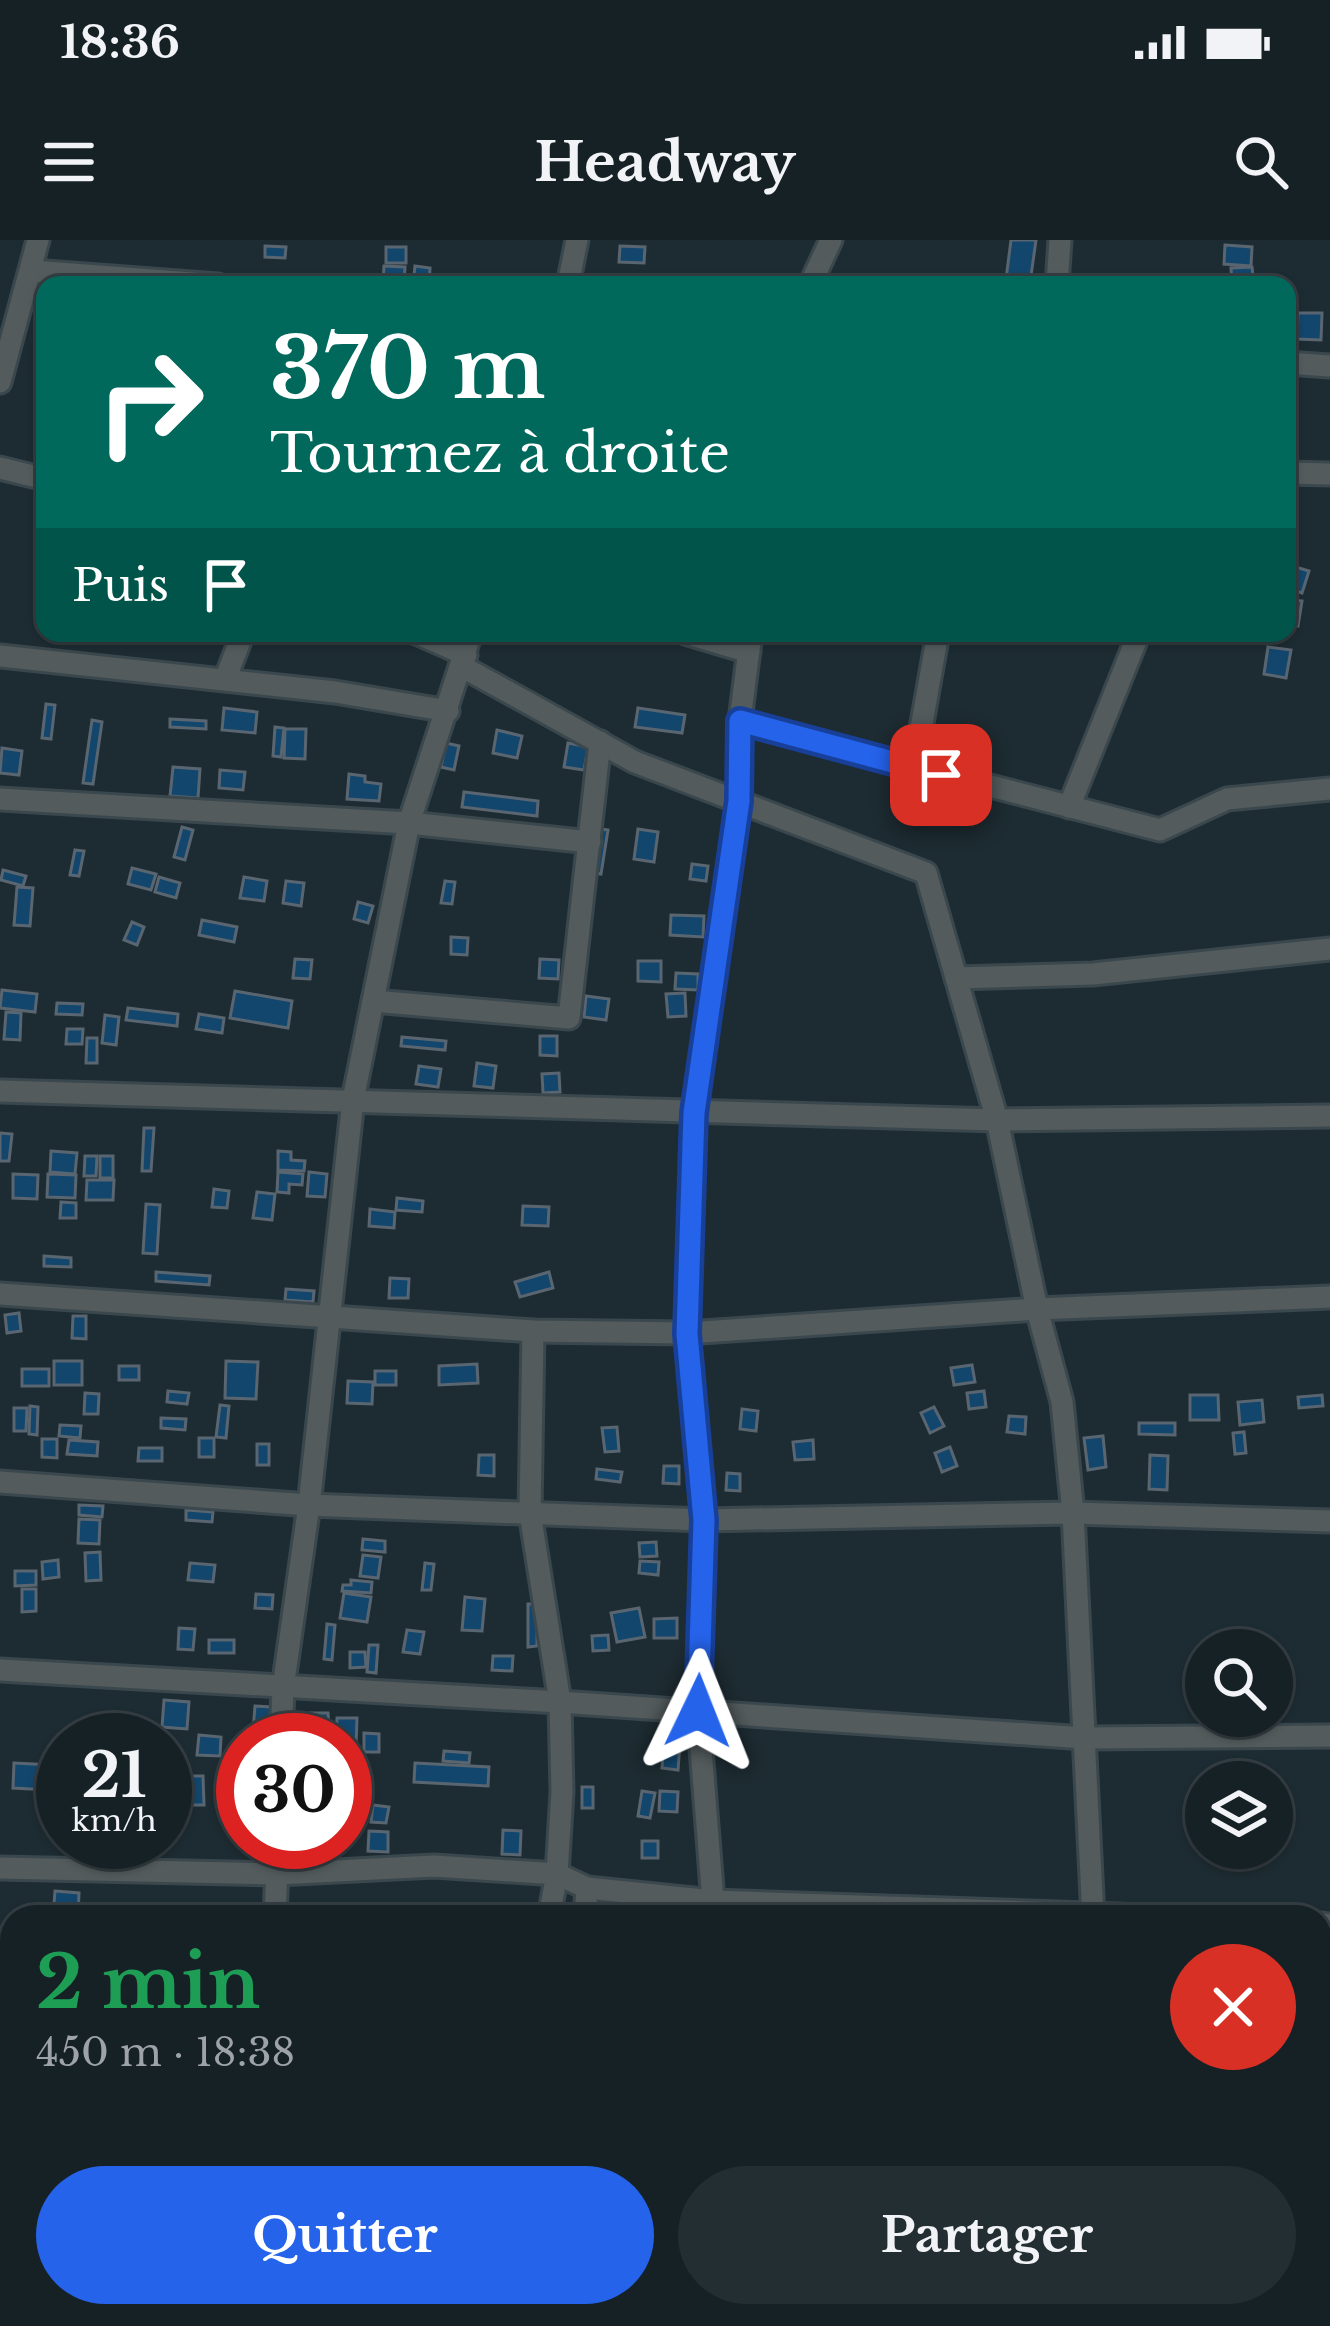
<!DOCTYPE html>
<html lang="fr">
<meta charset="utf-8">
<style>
body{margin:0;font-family:"Libre Baskerville",serif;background:#232e32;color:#f1f3f6;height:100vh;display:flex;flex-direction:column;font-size:45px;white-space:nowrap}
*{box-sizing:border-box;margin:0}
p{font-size:39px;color:#9ea3a7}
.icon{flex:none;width:66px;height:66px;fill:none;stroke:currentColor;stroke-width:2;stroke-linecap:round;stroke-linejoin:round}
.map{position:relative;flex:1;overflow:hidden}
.panel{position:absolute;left:0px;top:1665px;width:1332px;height:423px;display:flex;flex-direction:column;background:#162126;border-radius:36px 36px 0 0;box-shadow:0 3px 9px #0004,0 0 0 3px #353e43}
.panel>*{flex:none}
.guide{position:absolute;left:36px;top:36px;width:1260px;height:366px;border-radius:24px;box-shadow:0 3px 9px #0004,0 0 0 3px #353e43;background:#00695c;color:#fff;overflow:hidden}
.buttons{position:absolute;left:1185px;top:1389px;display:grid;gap:24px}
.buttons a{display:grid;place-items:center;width:108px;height:108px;border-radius:50%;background:#162126;box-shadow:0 3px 9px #0004,0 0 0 3px #353e43;font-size:60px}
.speed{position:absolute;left:36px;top:1473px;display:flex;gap:24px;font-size:60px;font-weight:700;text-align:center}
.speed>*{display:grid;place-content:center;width:156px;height:156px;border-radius:50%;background:#162126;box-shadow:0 3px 9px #0004,0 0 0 3px #353e43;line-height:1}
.speed small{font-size:30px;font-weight:400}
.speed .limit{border:18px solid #d22;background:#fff;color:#111}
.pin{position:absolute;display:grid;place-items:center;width:102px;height:102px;color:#fff;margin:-51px;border-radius:24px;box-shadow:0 6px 18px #0006}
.me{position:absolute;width:132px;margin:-66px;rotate:2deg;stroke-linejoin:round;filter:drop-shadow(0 0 9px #0008)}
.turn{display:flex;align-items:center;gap:42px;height:252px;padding:0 36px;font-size:54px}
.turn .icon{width:156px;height:156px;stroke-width:2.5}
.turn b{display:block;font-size:84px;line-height:102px}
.then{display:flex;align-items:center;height:114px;padding:0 36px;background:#0003;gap:24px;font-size:45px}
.round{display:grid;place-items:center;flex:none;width:126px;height:126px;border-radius:63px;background:#232e32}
.headline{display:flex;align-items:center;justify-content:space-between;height:204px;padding:0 36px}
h1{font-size:72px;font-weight:700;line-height:90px;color:#1e9e55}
.primary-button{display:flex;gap:24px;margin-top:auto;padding:24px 36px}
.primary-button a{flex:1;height:138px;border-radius:72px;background:#2563eb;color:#fff;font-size:48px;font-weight:700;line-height:138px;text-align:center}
.primary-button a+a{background:#232e32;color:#f1f3f6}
.status{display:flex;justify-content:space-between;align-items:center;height:84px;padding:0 60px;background:#162126;direction:ltr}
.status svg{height:33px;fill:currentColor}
header{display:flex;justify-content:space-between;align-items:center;height:156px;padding:0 36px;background:#162126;font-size:54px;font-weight:700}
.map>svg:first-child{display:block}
</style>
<div class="status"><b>18:36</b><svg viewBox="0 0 49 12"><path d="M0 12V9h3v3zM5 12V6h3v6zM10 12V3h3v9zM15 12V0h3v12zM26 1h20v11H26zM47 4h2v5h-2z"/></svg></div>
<header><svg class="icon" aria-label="menu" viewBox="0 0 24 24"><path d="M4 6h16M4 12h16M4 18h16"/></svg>Headway<svg class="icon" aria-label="search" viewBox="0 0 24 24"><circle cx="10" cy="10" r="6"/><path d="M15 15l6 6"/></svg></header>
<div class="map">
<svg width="1330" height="2086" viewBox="0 0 1330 2086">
<rect width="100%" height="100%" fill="#1d2c32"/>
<g fill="#12466c" stroke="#596570" stroke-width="3">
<path d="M1011,0H1036L1030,43L1006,39Z"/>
<path d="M1225,5L1252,7L1251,26L1224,24Z"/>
<path d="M265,6L286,7L285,18L265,17Z"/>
<path d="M620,6L645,7L644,23L619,22Z"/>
<rect x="386" y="7" width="20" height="16"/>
<path d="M384,26L405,27L404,43L383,42Z"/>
<path d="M415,26L430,28L429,45L413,44Z"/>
<path d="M1252,27L1254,45H1232L1231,28Z"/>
<path d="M1298,73H1322L1321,100L1297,99Z"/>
<path d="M1289,325L1309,331L1302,353L1287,348Z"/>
<path d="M1287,359L1302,361L1298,386L1287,384Z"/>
<path d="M1268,407L1291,410L1286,438L1264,434Z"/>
<path d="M46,464L55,465L51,499L42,498Z"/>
<path d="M224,468L257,472L255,493L222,490Z"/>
<path d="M638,468L685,475L682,493L635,487Z"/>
<path d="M170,479L206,481V489L170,487Z"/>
<path d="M92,480L102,482L93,544L83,543Z"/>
<path d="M275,487L284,488L281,517L273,516Z"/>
<path d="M285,489H306L305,519L284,518Z"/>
<path d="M497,490L522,496L517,518L493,513Z"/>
<path d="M446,503L459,506L454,530L441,527Z"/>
<path d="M568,503L588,507L584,530L564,527Z"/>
<path d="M2,508L22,511L19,535L0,533Z"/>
<path d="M173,527L200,529L198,558L170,556Z"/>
<path d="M220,530L245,532L243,550L219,548Z"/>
<path d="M349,534L365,536V542L381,544L379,561L347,559Z"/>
<path d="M464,552L538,561L537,576L462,567Z"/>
<path d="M182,587L193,590L185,620L174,617Z"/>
<path d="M601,589L608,590L601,634L594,633Z"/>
<path d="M638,589L658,592L654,622L634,619Z"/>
<path d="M75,610L84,611L79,636L70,635Z"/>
<path d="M692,624L708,626L706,641L690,639Z"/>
<path d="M132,628L156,634L151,650L128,644Z"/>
<path d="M3,630L26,636L23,646L1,640Z"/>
<path d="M159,637L180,643L176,658L155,652Z"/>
<path d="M244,637L267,641L264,661L240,658Z"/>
<path d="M286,641L304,643L301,666L283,663Z"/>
<path d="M445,641L455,642L452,664L441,663Z"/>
<path d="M17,647L33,648L30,686L14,685Z"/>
<path d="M358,662L373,666L368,683L354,679Z"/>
<path d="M671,675L704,676L703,697L670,695Z"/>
<path d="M202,680L237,687L234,702L199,695Z"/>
<path d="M132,682L144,687L137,705L124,700Z"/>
<path d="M451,697L468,698L467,715L451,714Z"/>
<path d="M295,719L312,720L310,739L293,738Z"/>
<path d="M540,719L559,720L558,739L539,738Z"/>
<path d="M638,721H661V742L638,741Z"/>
<path d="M676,733L698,734V750L675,749Z"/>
<path d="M2,750L37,754L35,772L0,768Z"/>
<path d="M235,751L292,761L288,788L230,778Z"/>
<path d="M685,753L686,776L668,777L666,754Z"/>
<path d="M586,756L609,759L606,780L584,777Z"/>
<path d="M57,763L83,764L82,775L56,774Z"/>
<path d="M128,768L178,774L177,786L126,780Z"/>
<path d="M6,772L21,773L20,800L4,799Z"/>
<path d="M199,774L224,778L222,793L196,789Z"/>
<path d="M105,775L119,777L116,805L102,803Z"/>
<path d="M67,789H83L82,804H66Z"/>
<path d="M540,796H557V816L540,815Z"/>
<path d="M402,797L446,801L445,810L401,806Z"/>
<path d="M87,798H97V823H86Z"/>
<path d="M477,823L496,826L493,848L474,846Z"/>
<path d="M419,826L441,829L438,847L416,844Z"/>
<path d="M559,833L560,852L543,853L542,834Z"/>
<path d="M144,888H154L151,931H142Z"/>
<path d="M0,893L12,894L9,921H0Z"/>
<path d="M51,911L77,913L75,934L50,932Z"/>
<path d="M278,911L291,912V920L305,921L304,931L278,930Z"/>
<path d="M85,916H97L96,936H84Z"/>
<rect x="100" y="916" width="13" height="22"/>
<path d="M278,932L303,934L302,945L289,944V953L277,952Z"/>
<path d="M309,932L327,934L325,957L307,956Z"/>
<path d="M13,934L38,935L37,959L13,958Z"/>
<path d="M48,934L76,935L75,958L47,957Z"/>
<path d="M87,940H114L113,960H86Z"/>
<path d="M214,949L229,951L227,968L212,967Z"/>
<path d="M257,952L275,954L272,980L253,978Z"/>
<path d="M397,958L423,961L422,972L396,970Z"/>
<path d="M61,962L76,963V978H60Z"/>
<path d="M146,964L160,965L157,1014L143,1013Z"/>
<path d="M523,966L549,967L548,986L522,985Z"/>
<path d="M370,969L395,972L394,988L369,986Z"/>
<path d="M44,1016L71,1018V1027L44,1026Z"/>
<path d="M156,1032L210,1036L209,1045L156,1041Z"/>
<path d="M549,1032L553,1048L520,1057L515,1042Z"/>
<path d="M390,1038L409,1039L408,1058H389Z"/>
<path d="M286,1049L314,1051L313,1062L285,1060Z"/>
<path d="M19,1073L21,1091L7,1093L5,1075Z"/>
<path d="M73,1076H86V1099L72,1098Z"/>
<rect x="54" y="1121" width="28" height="24"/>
<path d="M226,1121L258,1122L256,1159L225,1158Z"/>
<path d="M477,1124L478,1143L439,1145V1126Z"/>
<path d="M972,1125L975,1142L954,1145L951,1128Z"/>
<rect x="119" y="1126" width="20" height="14"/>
<rect x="22" y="1129" width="27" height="17"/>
<rect x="375" y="1131" width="21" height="14"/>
<path d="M348,1141L373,1142L372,1164L347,1163Z"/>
<path d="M168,1151L189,1153L187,1164L167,1162Z"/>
<path d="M984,1151L986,1167L969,1169L967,1153Z"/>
<path d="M85,1153L99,1154L98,1174H84Z"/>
<path d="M1190,1155H1218L1219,1180H1190Z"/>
<path d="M1322,1155L1323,1166L1299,1168L1298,1157Z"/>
<path d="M1262,1160L1264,1182L1240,1185L1238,1162Z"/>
<path d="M220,1165L229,1166L226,1198L216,1197Z"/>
<path d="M30,1166L38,1167L37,1195L29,1194Z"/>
<path d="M934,1167L944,1186L930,1193L921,1173Z"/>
<path d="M14,1168H27L26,1191H14Z"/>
<path d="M742,1169L758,1171L756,1191L740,1189Z"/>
<path d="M1009,1176L1026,1177L1025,1194L1007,1192Z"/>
<path d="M161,1178L186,1179L185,1190L161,1188Z"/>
<path d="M1139,1183H1175V1195L1139,1194Z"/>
<path d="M60,1185L81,1186L80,1198L59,1196Z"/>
<path d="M617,1187L619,1211L605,1212L602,1188Z"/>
<path d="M1244,1192L1246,1213L1235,1214L1233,1193Z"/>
<path d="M1103,1196L1106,1227L1088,1230L1084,1198Z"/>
<rect x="199" y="1198" width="15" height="19"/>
<path d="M42,1199H57V1218L42,1217Z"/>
<path d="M69,1200L98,1202L97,1216L67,1214Z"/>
<path d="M813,1200L814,1219L795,1220L793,1202Z"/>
<rect x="257" y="1204" width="12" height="21"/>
<path d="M950,1207L957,1226L942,1232L935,1213Z"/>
<path d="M139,1208H162V1221H138Z"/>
<path d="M479,1215H494V1236L478,1235Z"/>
<path d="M1150,1215L1168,1216L1167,1250L1149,1249Z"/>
<path d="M664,1226H679V1244L663,1243Z"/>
<path d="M597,1229L622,1232L620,1242L596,1239Z"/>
<path d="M727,1233L740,1234V1251L726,1250Z"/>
<path d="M79,1265L103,1266L102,1277L79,1275Z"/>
<path d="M186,1270L213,1272L212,1282L186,1280Z"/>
<path d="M79,1279L100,1280L99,1304L78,1303Z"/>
<path d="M363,1299L385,1301V1312L362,1310Z"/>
<path d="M656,1302L657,1316L640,1317L639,1303Z"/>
<path d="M100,1312L101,1340L86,1341L85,1313Z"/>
<path d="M363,1315L381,1317L378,1338L360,1336Z"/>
<path d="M58,1320L59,1337L43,1339L42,1322Z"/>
<path d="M640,1321L659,1322L658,1335L639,1333Z"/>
<path d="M190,1323L215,1325L213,1342L188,1340Z"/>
<path d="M425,1323L434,1324L431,1350H422Z"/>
<path d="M15,1331H36V1345L15,1346Z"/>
<path d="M351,1340L372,1342L371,1353L342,1351L343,1345H351Z"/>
<path d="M22,1349H36V1371L22,1372Z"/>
<path d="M344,1353L371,1357L367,1382L340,1378Z"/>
<path d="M256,1354L273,1355L272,1369L255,1368Z"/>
<path d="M465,1357L485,1359L482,1391L462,1390Z"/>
<path d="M528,1364H537V1406L528,1407Z"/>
<path d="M639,1368L645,1397L617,1402L611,1373Z"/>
<path d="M677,1378V1398H654V1379Z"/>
<path d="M327,1384L335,1385L332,1420L324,1419Z"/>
<path d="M179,1388L195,1389L193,1410L178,1409Z"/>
<path d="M407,1390L424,1392L420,1414L403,1412Z"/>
<path d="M608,1395L609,1410L593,1411L592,1396Z"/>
<rect x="209" y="1400" width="25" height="13"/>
<path d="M369,1405H378L376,1433L367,1432Z"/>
<path d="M350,1412H365L366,1427L350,1428Z"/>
<path d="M493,1416H513L512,1431L492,1430Z"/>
<path d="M164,1460L189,1462L187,1489L162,1487Z"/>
<path d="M255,1466L271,1467L268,1493L253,1491Z"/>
<path d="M310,1473H328L329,1486H311Z"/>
<path d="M337,1478H357L356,1506L336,1500Z"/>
<path d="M364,1493L379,1494V1512H364Z"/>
<path d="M199,1495L221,1497L220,1516L197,1515Z"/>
<path d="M664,1503L680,1504L678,1530L662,1528Z"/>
<path d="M345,1509L359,1510L357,1536L345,1535Z"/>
<path d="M444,1511L470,1513L469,1523L443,1521Z"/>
<path d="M14,1523L51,1525L49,1550L13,1548Z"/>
<path d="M415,1523L489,1527L488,1546L414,1542Z"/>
<path d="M185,1536H203L204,1565H185Z"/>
<rect x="582" y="1547" width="11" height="21"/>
<path d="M642,1551L655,1553L650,1578L638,1576Z"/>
<path d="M660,1551L678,1552L677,1572L659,1571Z"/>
<path d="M373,1565L389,1567L386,1583L371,1582Z"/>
<path d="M503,1590L521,1591L520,1615L502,1614Z"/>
<path d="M369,1591L388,1592V1612L368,1611Z"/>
<rect x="642" y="1601" width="16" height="17"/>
<path d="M55,1651L79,1653L78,1677H53Z"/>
<path d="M702,2076H730L729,2086H701Z"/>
</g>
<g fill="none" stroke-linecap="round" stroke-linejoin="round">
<g stroke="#3a484e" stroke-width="27">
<g id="minor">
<path d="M32,31L218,45"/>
<path d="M568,45L577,0"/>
<path d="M810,45L831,0"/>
<path d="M1057,45L1060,0"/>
<path d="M1287,123L1330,126"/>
<path d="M0,142L38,0"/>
<path d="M0,228L45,239"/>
<path d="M1287,233L1330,234"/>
<path d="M416,393L466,415"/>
<path d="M685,393L749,412"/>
<path d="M0,416L335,452L448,471"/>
<path d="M463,427L635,522L926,633L997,880L1037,1069L1062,1162L1073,1273L1093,1677"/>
<path d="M225,440L243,393"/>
<path d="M740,481L1160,590L1227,559L1330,549"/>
<path d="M914,528L938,393"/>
<path d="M0,559L409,583L590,602"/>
<path d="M1069,567L1139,393"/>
<path d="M956,738L1093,734L1330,709"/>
<path d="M373,761L569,778L600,502"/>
<path d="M0,851L997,880L1330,876"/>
<path d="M0,1054L533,1091L687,1093L1037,1069L1330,1057"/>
<path d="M533,1091L530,1273L560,1462L562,1552L557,1634L549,1677"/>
<path d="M0,1242L309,1265L704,1280L1073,1273L1330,1281"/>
<path d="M0,1430L560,1462L1085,1498L1330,1496"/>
<path d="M281,1500L283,1448L309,1265L353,860L409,583L471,393"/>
<path d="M0,1628L277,1634L434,1626L557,1634L587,1648L713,1661L1174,1677"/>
<path d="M713,1661L698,1471L704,1280L687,1093L694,873L738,561L740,481L751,393"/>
<path d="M275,1677L278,1602"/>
<path d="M585,1677L587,1648"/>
<path d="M1320,1684L1330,1685"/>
<path d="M0,1945L12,1948"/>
<path d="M1320,1979H1330"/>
<path d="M0,2053L12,2051"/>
<path d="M331,2076L386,2086"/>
<path d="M603,2076L604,2086"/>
<path d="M248,2086V2076"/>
<path d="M442,2086L444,2076"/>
<path d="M799,2086L800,2076"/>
<path d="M1086,2086L1087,2076"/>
</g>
</g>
<use href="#minor" stroke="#535b5c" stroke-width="21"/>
</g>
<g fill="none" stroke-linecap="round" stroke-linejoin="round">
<g stroke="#184099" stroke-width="30">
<path id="route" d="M698,1471L704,1280L687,1094L694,873L739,561L740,481L941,535"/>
</g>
<use href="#route" stroke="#2563eb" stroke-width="21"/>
</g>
</svg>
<div class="buttons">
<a><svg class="icon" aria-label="search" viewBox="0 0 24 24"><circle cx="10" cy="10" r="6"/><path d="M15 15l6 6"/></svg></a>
<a><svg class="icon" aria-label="layers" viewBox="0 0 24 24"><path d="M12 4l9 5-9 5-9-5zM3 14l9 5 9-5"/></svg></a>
</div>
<div class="speed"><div>21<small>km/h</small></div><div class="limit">30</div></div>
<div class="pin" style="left:941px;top:535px;background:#d93025"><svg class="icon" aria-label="arrive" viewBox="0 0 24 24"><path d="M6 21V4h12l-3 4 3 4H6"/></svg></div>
<svg class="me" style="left:698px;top:1471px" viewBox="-20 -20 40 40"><path d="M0-17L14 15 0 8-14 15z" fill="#2563eb" stroke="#fff" stroke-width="4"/></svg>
<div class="guide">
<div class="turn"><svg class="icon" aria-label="right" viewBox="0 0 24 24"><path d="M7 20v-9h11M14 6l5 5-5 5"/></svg><div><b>370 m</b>Tournez à droite</div></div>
<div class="then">Puis<svg class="icon" aria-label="arrive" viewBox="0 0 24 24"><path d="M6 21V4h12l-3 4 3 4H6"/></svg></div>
</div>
<section class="panel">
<div class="headline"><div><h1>2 min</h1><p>450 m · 18:38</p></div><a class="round" style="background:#d93025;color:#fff"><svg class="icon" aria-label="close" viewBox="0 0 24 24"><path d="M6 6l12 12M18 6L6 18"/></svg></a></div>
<div class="primary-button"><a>Quitter</a><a>Partager</a></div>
</section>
</div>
